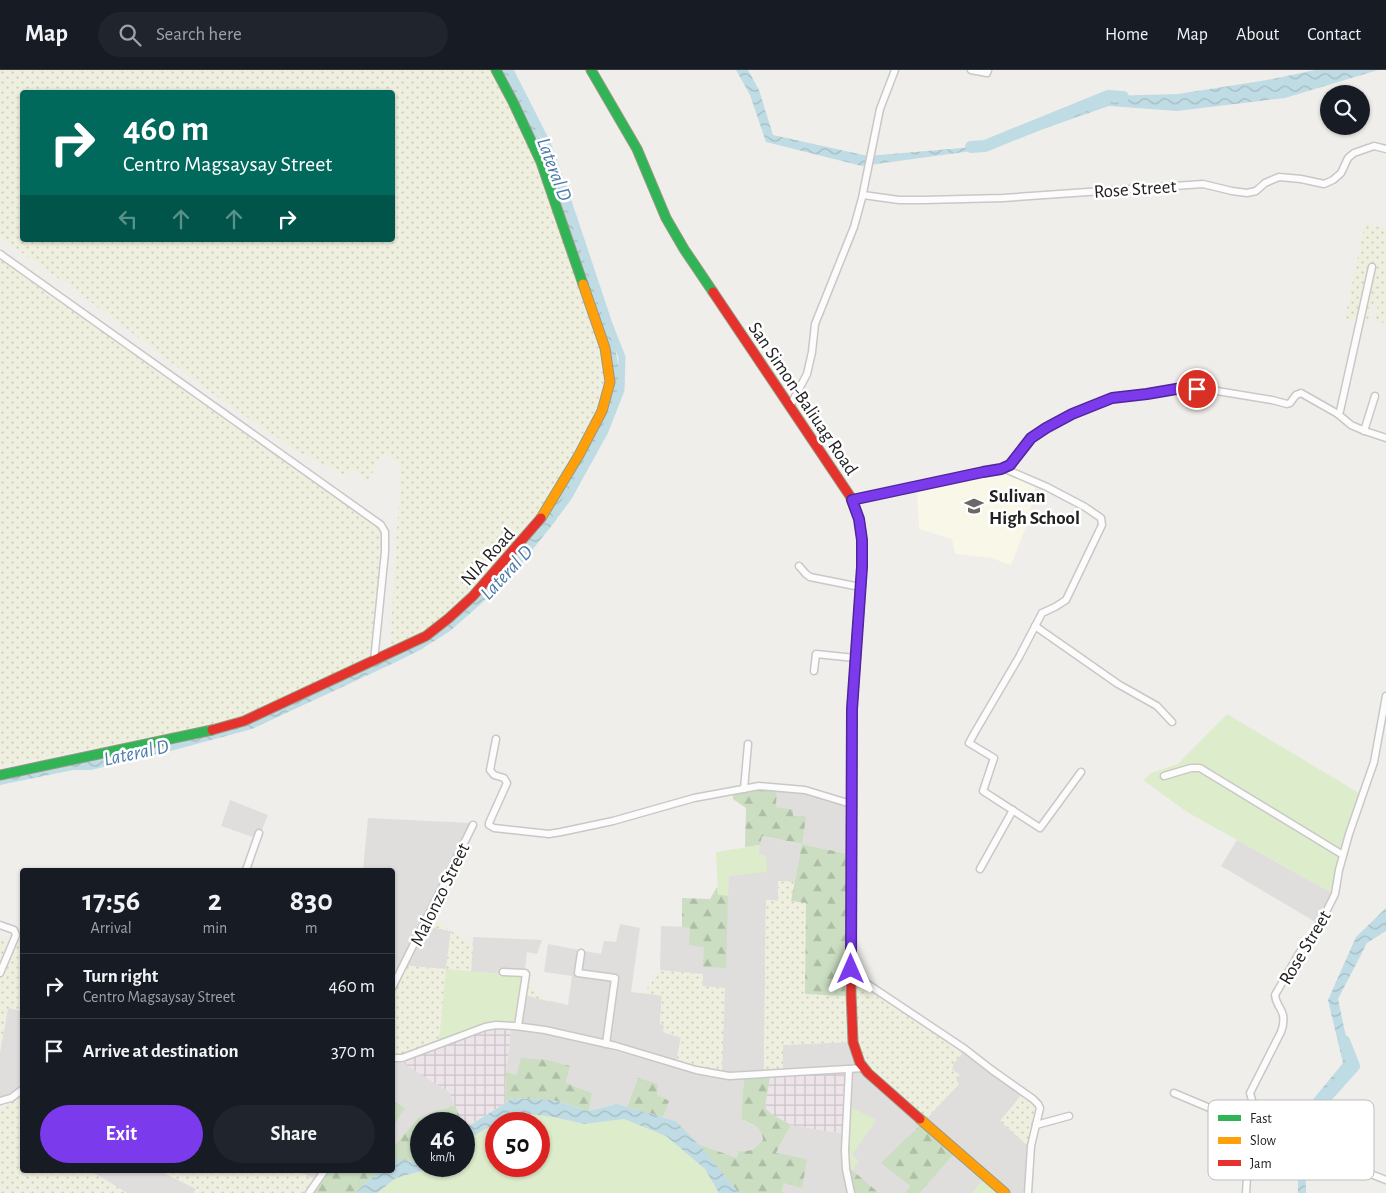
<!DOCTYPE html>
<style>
body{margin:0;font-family:"Alegreya Sans",sans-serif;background:#20242c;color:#f1f3f6;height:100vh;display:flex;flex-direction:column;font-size:19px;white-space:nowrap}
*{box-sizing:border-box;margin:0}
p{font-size:16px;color:#9ea1a6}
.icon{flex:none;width:28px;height:28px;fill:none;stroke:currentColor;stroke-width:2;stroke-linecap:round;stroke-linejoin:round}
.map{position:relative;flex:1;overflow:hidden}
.side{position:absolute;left:20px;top:798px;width:375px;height:305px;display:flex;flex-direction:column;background:#171b24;border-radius:5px;box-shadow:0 1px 4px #0004}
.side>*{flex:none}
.banner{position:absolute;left:20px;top:20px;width:375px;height:152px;border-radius:5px;box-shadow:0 1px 4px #0004;background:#00695c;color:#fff;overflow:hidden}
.controls{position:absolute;left:1320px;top:15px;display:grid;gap:10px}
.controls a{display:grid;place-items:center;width:50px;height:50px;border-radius:50%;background:#171b24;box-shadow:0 1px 4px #0004;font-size:25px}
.speed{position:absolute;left:410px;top:1042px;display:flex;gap:10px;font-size:25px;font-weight:700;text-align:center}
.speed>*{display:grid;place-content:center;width:65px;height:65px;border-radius:50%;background:#171b24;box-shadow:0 1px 4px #0004;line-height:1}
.speed small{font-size:12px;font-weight:400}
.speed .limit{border:8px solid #d22;background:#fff;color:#111}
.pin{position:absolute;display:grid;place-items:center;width:42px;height:42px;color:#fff;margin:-21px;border:2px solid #fff;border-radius:50%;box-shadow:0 1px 5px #0007}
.me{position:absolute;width:55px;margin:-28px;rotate:0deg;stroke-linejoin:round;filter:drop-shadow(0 0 4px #0008)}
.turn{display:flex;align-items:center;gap:18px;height:105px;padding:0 20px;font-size:22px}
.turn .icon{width:65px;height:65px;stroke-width:2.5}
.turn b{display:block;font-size:35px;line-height:42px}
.lanes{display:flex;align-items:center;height:48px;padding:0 20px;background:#0003;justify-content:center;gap:25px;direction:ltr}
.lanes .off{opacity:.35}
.eta{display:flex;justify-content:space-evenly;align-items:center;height:85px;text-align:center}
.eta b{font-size:30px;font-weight:700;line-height:35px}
.primary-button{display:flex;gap:10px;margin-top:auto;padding:10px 20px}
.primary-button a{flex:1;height:58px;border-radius:30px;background:#7c3aed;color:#fff;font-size:20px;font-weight:700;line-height:58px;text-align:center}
.primary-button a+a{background:#20242c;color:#f1f3f6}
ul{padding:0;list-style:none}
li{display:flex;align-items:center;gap:15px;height:65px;padding:0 20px;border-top:1px solid #363941}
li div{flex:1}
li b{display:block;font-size:19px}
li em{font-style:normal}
header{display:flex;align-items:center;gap:30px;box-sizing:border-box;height:70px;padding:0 25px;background:#171b24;border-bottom:1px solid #363941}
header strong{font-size:24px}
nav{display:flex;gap:28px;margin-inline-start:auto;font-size:18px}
.search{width:350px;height:45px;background:#20242c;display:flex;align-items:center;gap:12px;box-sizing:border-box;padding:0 18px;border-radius:28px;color:#9ea1a6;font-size:19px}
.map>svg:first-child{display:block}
</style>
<header>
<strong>Map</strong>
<div class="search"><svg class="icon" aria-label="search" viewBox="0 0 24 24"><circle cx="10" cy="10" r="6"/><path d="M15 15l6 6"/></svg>Search here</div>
<nav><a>Home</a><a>Map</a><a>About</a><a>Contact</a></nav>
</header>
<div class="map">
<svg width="1386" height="1123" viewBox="0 0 1386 1123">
<defs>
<pattern id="industrial-grid" width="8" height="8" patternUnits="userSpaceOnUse" patternTransform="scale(1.25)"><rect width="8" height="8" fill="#ede4e9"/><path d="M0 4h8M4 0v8" fill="none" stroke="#cbc3c8"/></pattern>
<pattern id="farmland-dots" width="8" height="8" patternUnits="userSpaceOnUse" patternTransform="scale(1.25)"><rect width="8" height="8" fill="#efefdf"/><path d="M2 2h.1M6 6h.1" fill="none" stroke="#cdcdbf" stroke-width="1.8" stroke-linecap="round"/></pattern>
<pattern id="forest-firs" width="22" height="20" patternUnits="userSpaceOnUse" patternTransform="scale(1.25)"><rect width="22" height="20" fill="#cbdec1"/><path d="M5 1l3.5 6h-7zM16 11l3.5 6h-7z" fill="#aebea6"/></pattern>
<pattern id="water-waves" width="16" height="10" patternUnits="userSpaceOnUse" patternTransform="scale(1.25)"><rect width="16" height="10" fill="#bfdbe3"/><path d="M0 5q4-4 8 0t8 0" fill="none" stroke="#a4bcc2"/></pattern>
</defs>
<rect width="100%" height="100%" fill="#f0eeeb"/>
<g fill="#dfdedc">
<path d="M777,719L804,722L845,734L848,784L802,774L795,812L778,811V831L766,830L764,1001L730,1004L722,1002L702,916L703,905L660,900L661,856L690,857L729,806L758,785L761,766L801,774L793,746V739L776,737Z"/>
<path d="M230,730L268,745L261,762L256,768L221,756Z"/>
<path d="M368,748L471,753L393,914L392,800H363Z"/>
<path d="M1237,770L1332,823L1317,853L1221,796Z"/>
<path d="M620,854L640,858L631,922L662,925L660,953L664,955L681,968L676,991L609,971L619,907L582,902L585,881L601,884L604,871L616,872Z"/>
<path d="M426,856L451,861L446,899L407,896Z"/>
<path d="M473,867L542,870L537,884L527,882L525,901L501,904L471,902Z"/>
<path d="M548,874L579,880L575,904L611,909L603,970L520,953L525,925L568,935L572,906L544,902Z"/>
<path d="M22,935V1017L0,1029V982L8,937L20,941Z"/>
<path d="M511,958L552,964L584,972L697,1004L728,1009L744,1008L741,1049L757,1057L763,1063V1070L758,1076L744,1082L737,1088L698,1074L676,1051L663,1047L668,1031L657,1024L638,1008L627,1037L617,1034L589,1041L592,1023L566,1013L570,996L517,1005L506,1002Z"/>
<path d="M848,972L856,994L825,998L783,999V975Z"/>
<path d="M964,981L1022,1024L1028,1076L1026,1123H1011L926,1049L959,1014L956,1010L951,999L954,993Z"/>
<path d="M393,992L403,993L449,1022L455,1035L418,1048L396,1074L393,1071V1057L405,1038L393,1030Z"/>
<path d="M850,1003H862L883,1023L920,1055L882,1093L910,1116L905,1123H879L852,1100L859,1091L852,1085L849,1036Z"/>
<path d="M791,1055L844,1064L849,1123H785L782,1121L784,1113L807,1089L776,1084Z"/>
<path d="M954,1084L983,1110L972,1123H920Z"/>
<path d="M89,1100H158L196,1119L194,1123H127Z"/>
<path d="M297,1100H322L315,1110Z"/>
</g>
<g fill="url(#industrial-grid)">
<path d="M495,958H511L506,1002L505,1033L465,1058L449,1022L403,993L426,982L485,960Z"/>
<path d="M834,1003H847L844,1064L791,1055L773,1045L765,1038L770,1007Z"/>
</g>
<path fill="#f8f7e8" d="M1003,400L1036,414L1027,454L1011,495L991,488L955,484L952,469L919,459L917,419Z"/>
<g fill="url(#farmland-dots)" fill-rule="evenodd">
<path d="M0,0H495L536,82L603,271L607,329L545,442L456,538L428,558L390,577L401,394L384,384L368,410L352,400L348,407L299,382L224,332L79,223L0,167ZM22,22H392V170H22Z"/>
<path d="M1365,153L1386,159V253L1374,251L1378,234H1372L1367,254L1345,248Z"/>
<path d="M0,184L381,452L385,473L374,582L321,614L236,650L0,696Z"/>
<path d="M778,811L795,812L791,831L806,833L805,924L845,926L848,972L783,975V999L764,1001L766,830L778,831Z"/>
<path d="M431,847L473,876L471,902L446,900L439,971L399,985H393L392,924L407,896L446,899L451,861L426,856Z"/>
<path d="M22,869V935L21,941L8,938L0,982V870Z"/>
<path d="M660,900L703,904L702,916L725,918L722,1002L695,997L676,991L681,968L663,962L664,955L660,954L662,926L644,923Z"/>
<path d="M856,910L964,981L954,993L952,999L960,1005L956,1010L959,1014L926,1049L896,1024L868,997L863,988L857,967Z"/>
<path d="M527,915L551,932L525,925Z"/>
<path d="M1022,1024L1036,1035L1037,1038L1028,1076L1000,1051Z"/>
<path d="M22,1025V1100H89L127,1123H0V1039Z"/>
<path d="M158,1100H297L315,1110L305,1123H194L196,1118Z"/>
</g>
<g fill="#ddeccb" fill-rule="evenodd">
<path d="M1227,644L1359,723L1346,762L1342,781L1202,696L1191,700L1200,701L1340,787L1332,823L1187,742L1143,710L1151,703L1178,694Z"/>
<path d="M760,775L758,784L766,785L767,802L729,806L728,826L718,825L716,782Z"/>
<path d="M446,899L525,906L515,953H495L487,954L439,971Z"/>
<path d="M849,1036L876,1050L852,1085L859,1091L852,1100L849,1097L848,1093Z"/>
<path d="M516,1041L553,1047L584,1054L624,1049L666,1066L705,1099L719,1123H377L396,1108L439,1096H464V1075L475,1065ZM496,1054H539V1096H496Z"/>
<path d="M983,1110L999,1123H972Z"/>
</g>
<g fill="url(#forest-firs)">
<path d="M759,718L777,719L776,737L793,739V746H806L802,774L848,784L845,926L805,924L806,833L791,831L802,774L762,766L760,775L745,777L746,738L733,729V723Z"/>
<path d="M717,817L718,825L728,826L726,898L703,897L704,877L689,875L690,858L682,857V828L710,829Z"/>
<path d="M521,988L548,990L570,996L566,1013L592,1023L589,1041L553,1030L513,1028L505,1033L506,1002L517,1005Z"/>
<path d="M770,1007L765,1038L773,1045L791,1055L776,1083L807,1089L802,1118L784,1113L782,1121L785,1123H739L698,1074L737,1088L739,1081C749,1083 757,1077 763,1070C763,1057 752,1054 741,1049L744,1008Z"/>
<path d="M638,1008L658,1014L657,1024L669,1031L663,1047L627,1037Z"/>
<path d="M393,1030L405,1038L393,1057Z"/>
<path d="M455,1035L463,1054H421V1089L412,1092L393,1089L392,1071L396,1074L418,1048Z"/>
<path d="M920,1055L954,1084L920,1123H905L910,1116L881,1093Z"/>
<path d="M849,1097L852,1100L879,1123H853Z"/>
<path d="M329,1100H380L355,1123H313Z"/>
</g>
<g fill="url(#water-waves)">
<path d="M498,0H507L530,45L561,117L599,232L614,271L618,294V318L614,334L604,358L564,432L558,443L557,449L525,489L483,532L450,561L420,580L396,592L252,659L174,680L91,700H73L0,715V707L229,658L428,567L545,446L612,313L551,110Z"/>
<path d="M736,0H748L759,20L773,65L868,86L985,76L1108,26L1178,24L1267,10L1315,0H1378L1285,28L1177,41L1109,36L986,79L862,96L766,72L750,25Z"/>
<path d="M1386,838V861L1367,873L1338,929L1352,995L1305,1054L1306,1123H1298L1297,1049L1343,993L1328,930L1356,867Z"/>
<path d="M513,1028L553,1030L589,1041L617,1034L676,1051L703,1079L739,1123H719L705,1099L666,1066L624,1049L584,1054L553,1047L516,1042L475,1065L464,1075V1059Z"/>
<path d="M393,1088L412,1092L421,1089V1096H439L396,1108L377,1123H355L380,1100H392Z"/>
</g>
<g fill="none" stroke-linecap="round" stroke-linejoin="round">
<path stroke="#bfdbe3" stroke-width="7" d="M510,0L547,73L568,131L609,254L622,287L621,320L605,361L568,428L556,444"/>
<g stroke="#bfdbe3" stroke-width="12">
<path d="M971,77L985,76L1108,26L1123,27"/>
<path d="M1320,1034L1354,996L1344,971"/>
</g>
<g stroke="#c9c8c7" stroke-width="9">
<g id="street">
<path d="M971,0L987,3L988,0"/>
<path d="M863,125L899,130H924L1003,128L1203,114L1232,121L1247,123L1256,121L1265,113L1279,107L1301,109L1324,114L1333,110L1341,103L1348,88L1354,83L1374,76L1386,79"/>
<path d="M0,184L381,455L385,462V482L374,591"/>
<path d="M790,336L807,304L812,282L815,254L854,157L862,128L880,39L895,0"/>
<path d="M1338,344L1340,341L1372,197"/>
<path d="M1364,361L1375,326"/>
<path d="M1003,398L1047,417L1085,437L1101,448L1102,455L1066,530L1055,537L1042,543L1019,587L975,662L969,673L994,688L983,721L1040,758L1081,702"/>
<path d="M852,430L983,402L1001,399L1009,395L1031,368L1046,358L1072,344L1113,328L1147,324L1182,318L1211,320L1272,330L1287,334L1290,333L1296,325L1301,323L1338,344L1351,355L1365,361L1386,368"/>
<path d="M799,496L806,504L810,507L860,517"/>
<path d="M1035,556L1118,614L1157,636L1172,652"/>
<path d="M814,601L816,584L855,588"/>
<path d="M496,669L490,700L494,705L504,708L507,713L489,753V755L494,758L549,764L561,762L613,751L694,728L759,716L805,720L851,734"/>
<path d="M1164,706L1191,698H1200L1343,785"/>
<path d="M744,719L748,674"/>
<path d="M980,799L1013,740"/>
<path d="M246,800L259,763"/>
<path d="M0,855L14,860L16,865L0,903"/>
<path d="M581,883L578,903L615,908L606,974"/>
<path d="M503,902L525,903L526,904L518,956"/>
<path d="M851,903L965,979L992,1000L1033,1029L1038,1034L1040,1038L1031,1076L1028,1123"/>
<path d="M392,918L473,755"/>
<path d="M392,988H402L485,957L496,955L515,956L545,960L616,976L696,1000L729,1006L864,998"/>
<path d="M849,999L845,1080L846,1099L851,1123"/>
<path d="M1174,1023L1250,1055"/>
<path d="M0,1031L11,1028L22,1020"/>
<path d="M1036,1055L1069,1046"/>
<path d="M1345,1094L1386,1110"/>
<path d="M309,1123L325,1100"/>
<path d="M1246,1123L1247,1107L1244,1073L1251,1050L1254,1037L1250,1023L1281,962C1283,957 1284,951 1283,945C1281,937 1276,935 1275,925L1300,882L1322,850L1335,824L1339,800L1349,764L1374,692L1386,626"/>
</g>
</g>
<g stroke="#999a82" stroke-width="11">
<g id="fast">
<path d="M496,0L513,32L541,92L583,214"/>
<path d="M591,0L637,79L666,148L684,179L713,222"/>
<path d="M0,705L212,660"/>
</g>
</g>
<g stroke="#999a82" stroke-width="11">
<g id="slow">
<path d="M541,448L579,385L602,341L610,312L605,278L583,214"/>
<path d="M852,694V639L862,497V470L859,449L854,435"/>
<path d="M920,1049L1005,1123"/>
</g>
</g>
<g stroke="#999a82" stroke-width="11">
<g id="jam">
<path d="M713,222L850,426L854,435"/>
<path d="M212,660L244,651L426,566L449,548L473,526L541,448"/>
<path d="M852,694L851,923L853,972L860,993L868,1003L920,1049"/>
</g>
</g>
<use href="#street" stroke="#fdfcfc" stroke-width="6"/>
<use href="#fast" stroke="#30b455" stroke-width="9"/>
<use href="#slow" stroke="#ff9f0a" stroke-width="9"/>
<use href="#jam" stroke="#e5322d" stroke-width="9"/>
</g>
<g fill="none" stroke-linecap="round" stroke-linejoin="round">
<g stroke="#51269a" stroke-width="12">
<path id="route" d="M851,899L852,639L862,497V470L859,449L852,430L983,402L1001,399L1010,395L1031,368L1046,358L1072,344L1112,328L1147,324L1182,318L1197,319"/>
</g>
<use href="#route" stroke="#7c3aed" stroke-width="9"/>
</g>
<defs>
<g id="school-bare" transform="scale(1.5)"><path d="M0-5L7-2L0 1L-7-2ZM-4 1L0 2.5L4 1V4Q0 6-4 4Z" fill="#6a6968" stroke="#fff" stroke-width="2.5" paint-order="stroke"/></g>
</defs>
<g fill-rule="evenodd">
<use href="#school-bare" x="974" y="436"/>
</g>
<g text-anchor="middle" stroke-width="5" stroke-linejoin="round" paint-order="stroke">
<g font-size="19" fill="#222" stroke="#fff">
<text transform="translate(1135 118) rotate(-4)" y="7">Rose Street</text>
<text transform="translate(804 328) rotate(56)" y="7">San Simon-Baliuag Road</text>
<text transform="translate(487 486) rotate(-48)" y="7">NIA Road</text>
<text transform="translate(439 824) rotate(-64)" y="7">Malonzo Street</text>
<text transform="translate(1304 877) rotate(-59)" y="7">Rose Street</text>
</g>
<g font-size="19" font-weight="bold" fill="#222" stroke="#fff" text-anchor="start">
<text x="989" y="432">Sulivan<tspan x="989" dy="22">High School</tspan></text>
</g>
<g font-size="20" font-style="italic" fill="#4a7aab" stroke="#fff">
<text transform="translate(555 99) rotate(69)" y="7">Lateral D</text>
<text transform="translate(506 502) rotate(-47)" y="7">Lateral D</text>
<text transform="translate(136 682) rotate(-12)" y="7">Lateral D</text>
</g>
</g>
<rect x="1208" y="1030" width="166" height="80" rx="8" fill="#fff" stroke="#bdbdbd" stroke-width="1"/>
<rect x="1218" y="1045" width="23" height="6" fill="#30b455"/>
<rect x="1218" y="1067" width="23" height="7" fill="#ff9f0a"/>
<rect x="1218" y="1090" width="23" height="6" fill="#e5322d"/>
<g font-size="14" fill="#222">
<text x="1250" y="1053">Fast</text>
<text x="1250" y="1075">Slow</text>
<text x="1250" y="1098">Jam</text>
</g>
</svg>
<div class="controls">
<a><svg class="icon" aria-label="search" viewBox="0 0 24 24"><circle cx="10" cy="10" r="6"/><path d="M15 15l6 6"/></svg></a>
</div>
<div class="speed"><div>46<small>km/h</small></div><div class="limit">50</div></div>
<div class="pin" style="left:1197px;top:319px;background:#d93025"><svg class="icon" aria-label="arrive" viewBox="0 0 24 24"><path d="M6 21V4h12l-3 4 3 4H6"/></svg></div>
<svg class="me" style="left:851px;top:899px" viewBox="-20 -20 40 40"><path d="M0-17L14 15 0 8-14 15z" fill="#7c3aed" stroke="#fff" stroke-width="4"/></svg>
<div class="banner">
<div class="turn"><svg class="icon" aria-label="right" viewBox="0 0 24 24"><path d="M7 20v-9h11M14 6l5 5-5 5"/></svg><div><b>460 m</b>Centro Magsaysay Street</div></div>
<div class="lanes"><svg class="icon off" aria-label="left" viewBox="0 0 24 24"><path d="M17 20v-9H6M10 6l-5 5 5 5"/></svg><svg class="icon off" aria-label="ahead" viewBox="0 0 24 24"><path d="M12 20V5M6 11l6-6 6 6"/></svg><svg class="icon off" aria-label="ahead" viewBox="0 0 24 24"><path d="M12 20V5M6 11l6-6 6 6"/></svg><svg class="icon" aria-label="right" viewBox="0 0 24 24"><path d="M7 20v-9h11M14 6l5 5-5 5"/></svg></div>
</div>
<section class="side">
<div class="eta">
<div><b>17:56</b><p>Arrival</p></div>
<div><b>2</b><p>min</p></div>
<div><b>830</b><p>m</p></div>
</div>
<ul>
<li><svg class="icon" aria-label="right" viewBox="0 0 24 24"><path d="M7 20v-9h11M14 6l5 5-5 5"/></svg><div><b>Turn right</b><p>Centro Magsaysay Street</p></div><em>460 m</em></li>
<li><svg class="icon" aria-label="arrive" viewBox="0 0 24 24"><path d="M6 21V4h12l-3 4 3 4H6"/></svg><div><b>Arrive at destination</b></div><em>370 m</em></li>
</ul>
<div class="primary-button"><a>Exit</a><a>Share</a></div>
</section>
</div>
